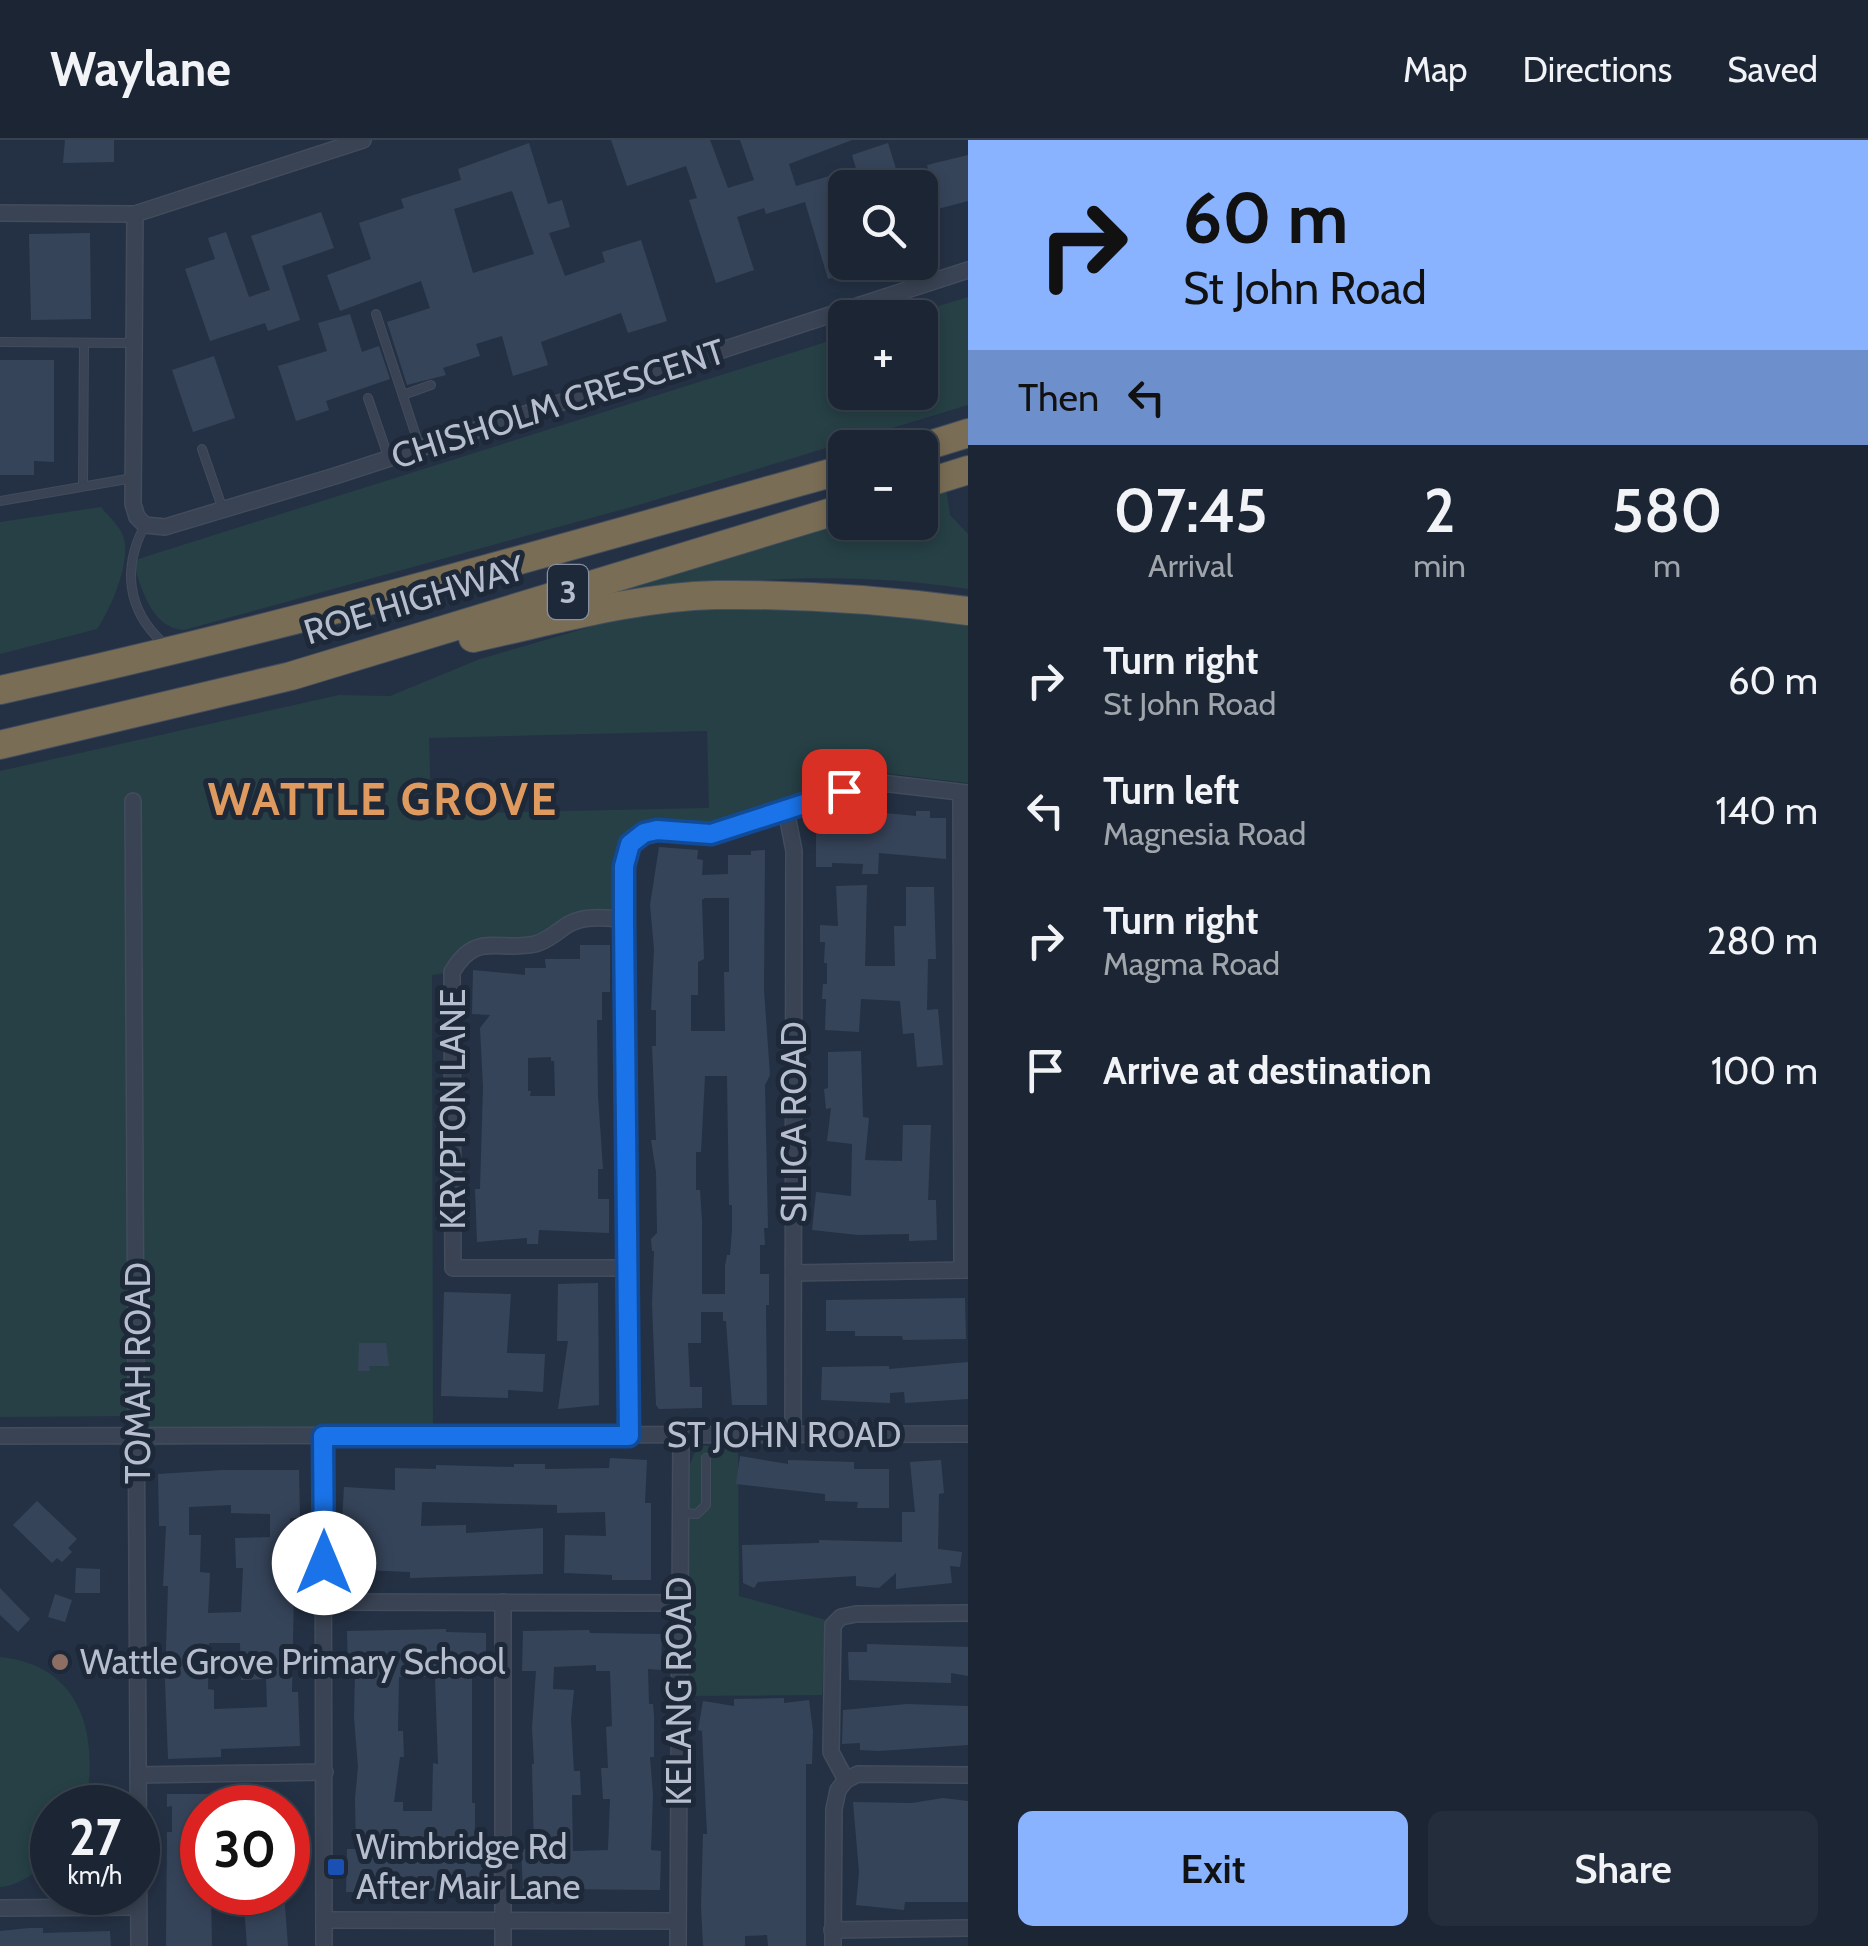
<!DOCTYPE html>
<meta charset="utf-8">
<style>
body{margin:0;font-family:Cabin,sans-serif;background:#242d3b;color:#f1f3f6;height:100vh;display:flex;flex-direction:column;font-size:38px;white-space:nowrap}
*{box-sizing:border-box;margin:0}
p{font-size:32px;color:#a0a5ac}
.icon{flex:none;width:55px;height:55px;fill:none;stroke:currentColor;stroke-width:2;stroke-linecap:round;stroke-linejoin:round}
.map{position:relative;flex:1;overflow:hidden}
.details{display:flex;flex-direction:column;background:#1b2533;width:900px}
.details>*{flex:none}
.top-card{background:#89b3ff;color:#111;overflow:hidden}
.tools{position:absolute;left:828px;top:30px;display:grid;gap:20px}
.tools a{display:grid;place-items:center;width:110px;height:110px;border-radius:15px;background:#1b2533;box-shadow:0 5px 15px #0003,0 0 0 2px #39424e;font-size:50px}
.speed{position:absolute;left:30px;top:1645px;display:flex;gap:20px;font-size:50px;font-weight:700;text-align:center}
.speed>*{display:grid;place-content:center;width:130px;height:130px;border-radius:50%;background:#1b2533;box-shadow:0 5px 15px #0003,0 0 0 2px #39424e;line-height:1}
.speed small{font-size:25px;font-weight:400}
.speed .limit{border:15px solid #d22;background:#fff;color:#111}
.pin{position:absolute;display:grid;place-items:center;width:85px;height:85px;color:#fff;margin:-42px;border-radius:20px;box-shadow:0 5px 15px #0006}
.me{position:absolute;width:110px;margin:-55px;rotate:0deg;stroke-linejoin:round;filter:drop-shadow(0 0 8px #0008)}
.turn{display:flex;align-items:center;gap:35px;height:210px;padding:0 50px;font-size:45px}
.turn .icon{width:130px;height:130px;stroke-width:2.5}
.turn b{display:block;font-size:70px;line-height:85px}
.then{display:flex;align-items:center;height:95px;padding:0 50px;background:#0003;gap:20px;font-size:38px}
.eta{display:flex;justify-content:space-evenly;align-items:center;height:170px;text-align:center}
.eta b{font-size:60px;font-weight:600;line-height:70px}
.cta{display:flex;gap:20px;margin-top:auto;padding:20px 50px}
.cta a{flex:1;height:115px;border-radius:15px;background:#89b3ff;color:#111;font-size:40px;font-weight:600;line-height:115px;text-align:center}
.cta a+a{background:#242d3b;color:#f1f3f6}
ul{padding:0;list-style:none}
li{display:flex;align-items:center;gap:30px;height:130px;padding:0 50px}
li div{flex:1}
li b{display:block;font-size:38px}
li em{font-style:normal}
header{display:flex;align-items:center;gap:60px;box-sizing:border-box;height:140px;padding:0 50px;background:#1b2533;border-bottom:2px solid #39424e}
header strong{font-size:48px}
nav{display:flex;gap:55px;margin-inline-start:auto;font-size:35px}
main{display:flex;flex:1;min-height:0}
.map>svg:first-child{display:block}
</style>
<header>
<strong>Waylane</strong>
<nav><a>Map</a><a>Directions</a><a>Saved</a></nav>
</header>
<main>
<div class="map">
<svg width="968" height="1806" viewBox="0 0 968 1806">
<rect width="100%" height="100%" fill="#243144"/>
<g fill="#264045" fill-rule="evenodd">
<path d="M968,157V265L642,364L184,490C150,488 142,447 132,421L845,196V252H920V178L903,177Z"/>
<path d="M946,348L950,375L968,394V449C865,433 758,436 655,451C615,457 575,468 535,476L830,382H920V360Z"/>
<path d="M101,367C108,376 122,388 124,399C130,424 111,468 97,489L0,514V382Z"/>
<path d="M698,467L929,476L968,483V643L866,631L711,683V694L657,690L630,704L624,779L589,778L550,798L475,808L452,832L432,835L433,1296L139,1306L138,1276L0,1277V631L339,555L390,556L480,519L614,480ZM707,591L709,668L431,674L429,598Z"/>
<path d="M702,1306H738L739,1456L826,1480L822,1555L680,1556V1325L690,1324L694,1314Z"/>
<path d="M0,1517C82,1525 100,1596 85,1667L52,1668V1718C39,1730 19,1746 0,1747Z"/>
</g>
<g fill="#36445a" fill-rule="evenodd">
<path d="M65,0H114V22L63,23Z"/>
<path d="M611,0H710L728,48L754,40L740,0H852L789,24L796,46L829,36L845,89V122H872V126L828,139L805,62L766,74L764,68L737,77L754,130L716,143L689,60L697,58L686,26L627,46Z"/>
<path d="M529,3L548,64L562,60L570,87L549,93L565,136L605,122L602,112L641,100L667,181L628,193L621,173L541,202L548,225L513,236L502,196L476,204L480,216L443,228L446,235L407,245L387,182L430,168L421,141L340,171L327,135L371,119L359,83L404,68L401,59L461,40L458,29ZM512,51L534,114L473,133L454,69Z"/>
<path d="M888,3L902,48H862L852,15Z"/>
<path d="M968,15V61L938,69L927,25Z"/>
<path d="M321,72L334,108L282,126L300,180L268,191L265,183L210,201L185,129L215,119L208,98L226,92L249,157L270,150L251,96Z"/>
<path d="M90,93L91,179L31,180L29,94Z"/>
<path d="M350,174L362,212L379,206L390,239L326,261L329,270L296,281L278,226L327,211L318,183Z"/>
<path d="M214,216L235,278L193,292L172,230Z"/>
<path d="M0,220H54V322L34,321V335H0Z"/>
<path d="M865,671L916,676V671H930V678H946V719L879,713L878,734H862L863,724L832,723V727H816V691H850V676H865Z"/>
<path d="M659,707L698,710L697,719L703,720L702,735L728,734V715H751V711L765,710L764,850L770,935L765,945L768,1088H764L765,1105H760V1134H769V1165H766L767,1265H732L726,1181H723V1172H701V1203H688L690,1247H702V1268L659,1269L656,1265L652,1164L654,1111H652L651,1099L657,1093L656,1032L651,1000H656L652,906H656V870H651L654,809L650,765ZM705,758H729V832H724L725,891H691V855H698V822L704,819L702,760ZM705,936H727L729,1065H732V1090L730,1115H727L725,1126V1154H702V1081L700,1050H696V1012H701Z"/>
<path d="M867,745L865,826H895L894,786H906V747H934L936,819H928L927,870L938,869L943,925L917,927L914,893L903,894L900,861L861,859L859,892L825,890L826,859H822L823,844H827V823H824L825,802H820V785L838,786L836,746Z"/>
<path d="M580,805H610V852H602V880H597L598,956L603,1029H598V1059H609V1093L539,1090L538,1104H527V1098L477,1102L475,1049H480L483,947L480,888L490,875L472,874L473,830L525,835V828H546L545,819H580ZM551,917V921H554L555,956H530L531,951H528V918Z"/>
<path d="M861,911L863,977L869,978L865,1020L902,1021L903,985H931L928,1060H936L937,1100L909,1101V1094L858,1095L812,1090L816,1052L851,1056L852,1004L827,1001L831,968L826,969L824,949L828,948V912Z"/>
<path d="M598,1143L599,1265L558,1269L568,1201H557L558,1144Z"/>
<path d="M444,1152L511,1154L507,1213L545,1214L543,1252L508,1250V1258L441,1256Z"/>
<path d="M965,1158L966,1199L903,1200L902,1196H855V1191H826V1160Z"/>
<path d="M359,1203H386L389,1226H369L370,1231H358Z"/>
<path d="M968,1222V1259L905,1263L904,1252L890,1253V1263L821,1260L822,1227L889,1226V1229Z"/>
<path d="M740,1316L788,1324V1320L854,1322V1329H889V1368H857L858,1362L825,1361V1354L736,1344Z"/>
<path d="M610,1318L647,1320L645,1363H651V1440H612V1435L564,1433L565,1395L606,1396L605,1372L557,1373V1365L422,1362L421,1386L466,1385V1393L543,1388V1434L410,1438V1432L361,1430V1438L346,1437L348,1381H342L344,1347L395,1350V1328L436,1329V1325L514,1327V1324H545V1329L609,1328Z"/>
<path d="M941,1320L944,1353L939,1354L938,1409L962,1412L960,1427L950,1426L952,1443L896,1449V1433L879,1448L856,1446V1436L758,1442L754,1448L743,1443L742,1405L819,1403V1400L902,1402V1372H915L910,1322Z"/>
<path d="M222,1330H299L300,1378H290L292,1426H286L285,1449L294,1450L292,1552H298L300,1606L221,1609V1617L168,1619L165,1541L168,1446H163L166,1386H159L158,1334ZM231,1365V1373L270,1374V1397L235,1398L236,1428H243L241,1472L208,1473L210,1433L200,1432L201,1395H189V1367ZM209,1503H240L241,1540L266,1539L267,1567L214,1569V1550L208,1549Z"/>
<path d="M37,1361L77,1399L68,1408L72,1412L62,1422L57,1418L52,1423L13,1385Z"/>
<path d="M76,1428L100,1429V1453H75Z"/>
<path d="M0,1448L30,1479L18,1492L0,1475Z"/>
<path d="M55,1454L72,1460L65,1482L48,1477Z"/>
<path d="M446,1489V1492L486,1493V1531H472V1663H475V1711H485L484,1752L411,1750L412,1752L383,1753L382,1746H359V1752H346L347,1709H356L355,1659L358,1627L354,1577L355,1530H348L347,1491ZM399,1537H435L438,1624L433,1623L432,1671H403V1662H394L400,1617H404L403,1591H398Z"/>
<path d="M589,1490L590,1493L662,1494L661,1530L648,1529L649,1564H653L654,1576V1617H650L653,1655L651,1710L661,1711L660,1750L558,1749V1744L535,1745L536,1750H523L521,1709H534L532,1624H534L532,1588L536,1531H522L523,1491ZM596,1525V1531H610L612,1586L606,1587L608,1628H601L603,1659H610L608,1710L573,1711L572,1655H581L580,1631H574L571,1579L574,1550L553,1549L554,1527Z"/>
<path d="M867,1504L968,1507V1536L951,1533V1543L849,1540L848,1512H867Z"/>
<path d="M784,1558V1563L809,1560L813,1591L812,1624H806V1806H768L767,1795L745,1796V1806H703L701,1766L703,1694H707L702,1591L698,1590L703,1561L734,1566V1559Z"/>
<path d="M907,1564L968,1566V1605L879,1611L860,1610V1603L842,1604L843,1570Z"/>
<path d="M167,1654H213V1668H202V1752H211L212,1806H166L167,1692H172V1666L167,1667Z"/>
<path d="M943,1658L968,1661V1762H905L904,1770L856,1765L859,1732L853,1662L912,1663Z"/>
<path d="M243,1752H284L288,1806H247Z"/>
<path d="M29,1788H43V1793L110,1791L111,1806H0V1791Z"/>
</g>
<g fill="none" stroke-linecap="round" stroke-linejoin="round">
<g stroke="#424c5d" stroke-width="10">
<g id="service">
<path d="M376,174L420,308"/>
<path d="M0,202L134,203"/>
<path d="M403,255L431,245"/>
<path d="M368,258L389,319"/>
<path d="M202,309L223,370"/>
<path d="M83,346L84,203"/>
<path d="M0,361L133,338"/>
<path d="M145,385C122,428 127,470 163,503"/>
<path d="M682,1373L697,1374L706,1365V1318"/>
</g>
</g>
<g stroke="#424c5d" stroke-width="18">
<g id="minor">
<path d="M363,0L135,74L133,364L137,377L145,385L165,387L335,336L968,130"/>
<path d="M0,73L135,74"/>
<path d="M961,653L962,1130"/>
<path d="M133,661L139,1806"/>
<path d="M786,670L794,711L793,1295"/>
<path d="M624,779C606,778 585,775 569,784C557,791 550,800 535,804C497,812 476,791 452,832L453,1128H625"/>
<path d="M794,1133L968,1130"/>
<path d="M0,1296L968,1294"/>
<path d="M323,1296L324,1806"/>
<path d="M629,1296L624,779V726L630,704L644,693L657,690L711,694L873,642L968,653"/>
<path d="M324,1462L681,1463"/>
<path d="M138,1635L325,1632"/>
<path d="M846,1640L858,1634L968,1635"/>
<path d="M0,1768L138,1767"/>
<path d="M324,1780L678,1781"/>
<path d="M832,1790L968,1788"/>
<path d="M503,1806V1462"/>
<path d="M678,1806L681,1296"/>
<path d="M833,1806L834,1669L838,1650L846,1640L831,1612L833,1485L841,1477L856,1474L968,1473"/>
</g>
</g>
<g stroke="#434e5e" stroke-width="30">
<g id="motorway">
<path d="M920,308L968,293"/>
<path d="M920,345L968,330"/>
<path d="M473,498C552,481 634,457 715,455C798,454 886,460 968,471"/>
<path d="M0,550C285,488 565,408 845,329"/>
<path d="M0,605L291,536L845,368"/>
</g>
</g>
<use href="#service" stroke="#394353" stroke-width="8"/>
<use href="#minor" stroke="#394353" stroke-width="15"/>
<use href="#motorway" stroke="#7a6d55" stroke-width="28"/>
</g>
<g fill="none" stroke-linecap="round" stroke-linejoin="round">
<g stroke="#114b97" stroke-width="25">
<path id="route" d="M324,1423L323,1296H629L624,779V726L630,704L644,693L657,690L711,694L844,651"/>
</g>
<use href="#route" stroke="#1a73e8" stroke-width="18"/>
</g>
<circle fill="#8d6e63" stroke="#1d2839" stroke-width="4" cx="60" cy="1522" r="10"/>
<rect fill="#1a4fb4" stroke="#1d2839" stroke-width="4" x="326" y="1717" width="20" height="20" rx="5"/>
<g text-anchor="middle" stroke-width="10" stroke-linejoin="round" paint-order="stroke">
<rect fill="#1d2839" stroke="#8891a1" stroke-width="2.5" x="548" y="425" width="40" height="54" rx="8"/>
<g font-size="32" font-weight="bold" fill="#b6becd">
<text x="568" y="463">3</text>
</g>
<g font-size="35" fill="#b6becd" stroke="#1d2839">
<text transform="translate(558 264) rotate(-18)" y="12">CHISHOLM CRESCENT</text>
<text transform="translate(414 460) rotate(-17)" y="12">ROE HIGHWAY</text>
<text transform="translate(453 969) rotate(-90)" y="12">KRYPTON LANE</text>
<text transform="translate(794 982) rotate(-90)" y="12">SILICA ROAD</text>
<text transform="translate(138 1233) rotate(-90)" y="12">TOMAH ROAD</text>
<text x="784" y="1307">ST JOHN ROAD</text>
<text transform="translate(679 1551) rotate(-90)" y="12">KELANG ROAD</text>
</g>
<g font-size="35" fill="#b6becd" stroke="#1d2839" text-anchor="start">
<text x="80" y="1534">Wattle Grove Primary School</text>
<text x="356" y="1719">Wimbridge Rd<tspan x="356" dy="40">After Mair Lane</tspan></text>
</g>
<g font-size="45" font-weight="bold" letter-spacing="2.5" fill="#df9a5f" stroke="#1d2839">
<text x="383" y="675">WATTLE GROVE</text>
</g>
</g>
</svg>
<div class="tools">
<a><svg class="icon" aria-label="search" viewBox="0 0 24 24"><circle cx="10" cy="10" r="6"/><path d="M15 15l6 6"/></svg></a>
<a>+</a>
<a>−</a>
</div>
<div class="speed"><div>27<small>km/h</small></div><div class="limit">30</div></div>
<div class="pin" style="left:844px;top:651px;background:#d93025"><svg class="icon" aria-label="arrive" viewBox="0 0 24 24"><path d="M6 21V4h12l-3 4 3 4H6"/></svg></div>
<svg class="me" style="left:324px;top:1423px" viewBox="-20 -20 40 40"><circle r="19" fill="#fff"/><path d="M0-13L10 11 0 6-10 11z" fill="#1a73e8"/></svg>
</div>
<section class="details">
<div class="top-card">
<div class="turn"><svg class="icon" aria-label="right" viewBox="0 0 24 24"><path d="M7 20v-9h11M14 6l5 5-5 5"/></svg><div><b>60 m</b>St John Road</div></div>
<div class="then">Then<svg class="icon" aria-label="left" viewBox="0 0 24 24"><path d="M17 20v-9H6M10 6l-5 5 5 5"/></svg></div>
</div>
<div class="eta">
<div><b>07:45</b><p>Arrival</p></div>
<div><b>2</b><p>min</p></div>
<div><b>580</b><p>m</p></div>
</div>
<ul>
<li><svg class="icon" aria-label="right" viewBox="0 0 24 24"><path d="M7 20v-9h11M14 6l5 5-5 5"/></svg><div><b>Turn right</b><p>St John Road</p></div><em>60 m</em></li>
<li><svg class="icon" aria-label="left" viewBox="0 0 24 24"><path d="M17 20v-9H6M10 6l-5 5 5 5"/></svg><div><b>Turn left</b><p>Magnesia Road</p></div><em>140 m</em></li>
<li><svg class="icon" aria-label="right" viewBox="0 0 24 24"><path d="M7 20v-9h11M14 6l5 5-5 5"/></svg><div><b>Turn right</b><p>Magma Road</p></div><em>280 m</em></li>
<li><svg class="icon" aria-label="arrive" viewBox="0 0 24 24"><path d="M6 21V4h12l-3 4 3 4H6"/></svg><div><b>Arrive at destination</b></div><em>100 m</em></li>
</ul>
<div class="cta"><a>Exit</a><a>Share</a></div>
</section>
</main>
